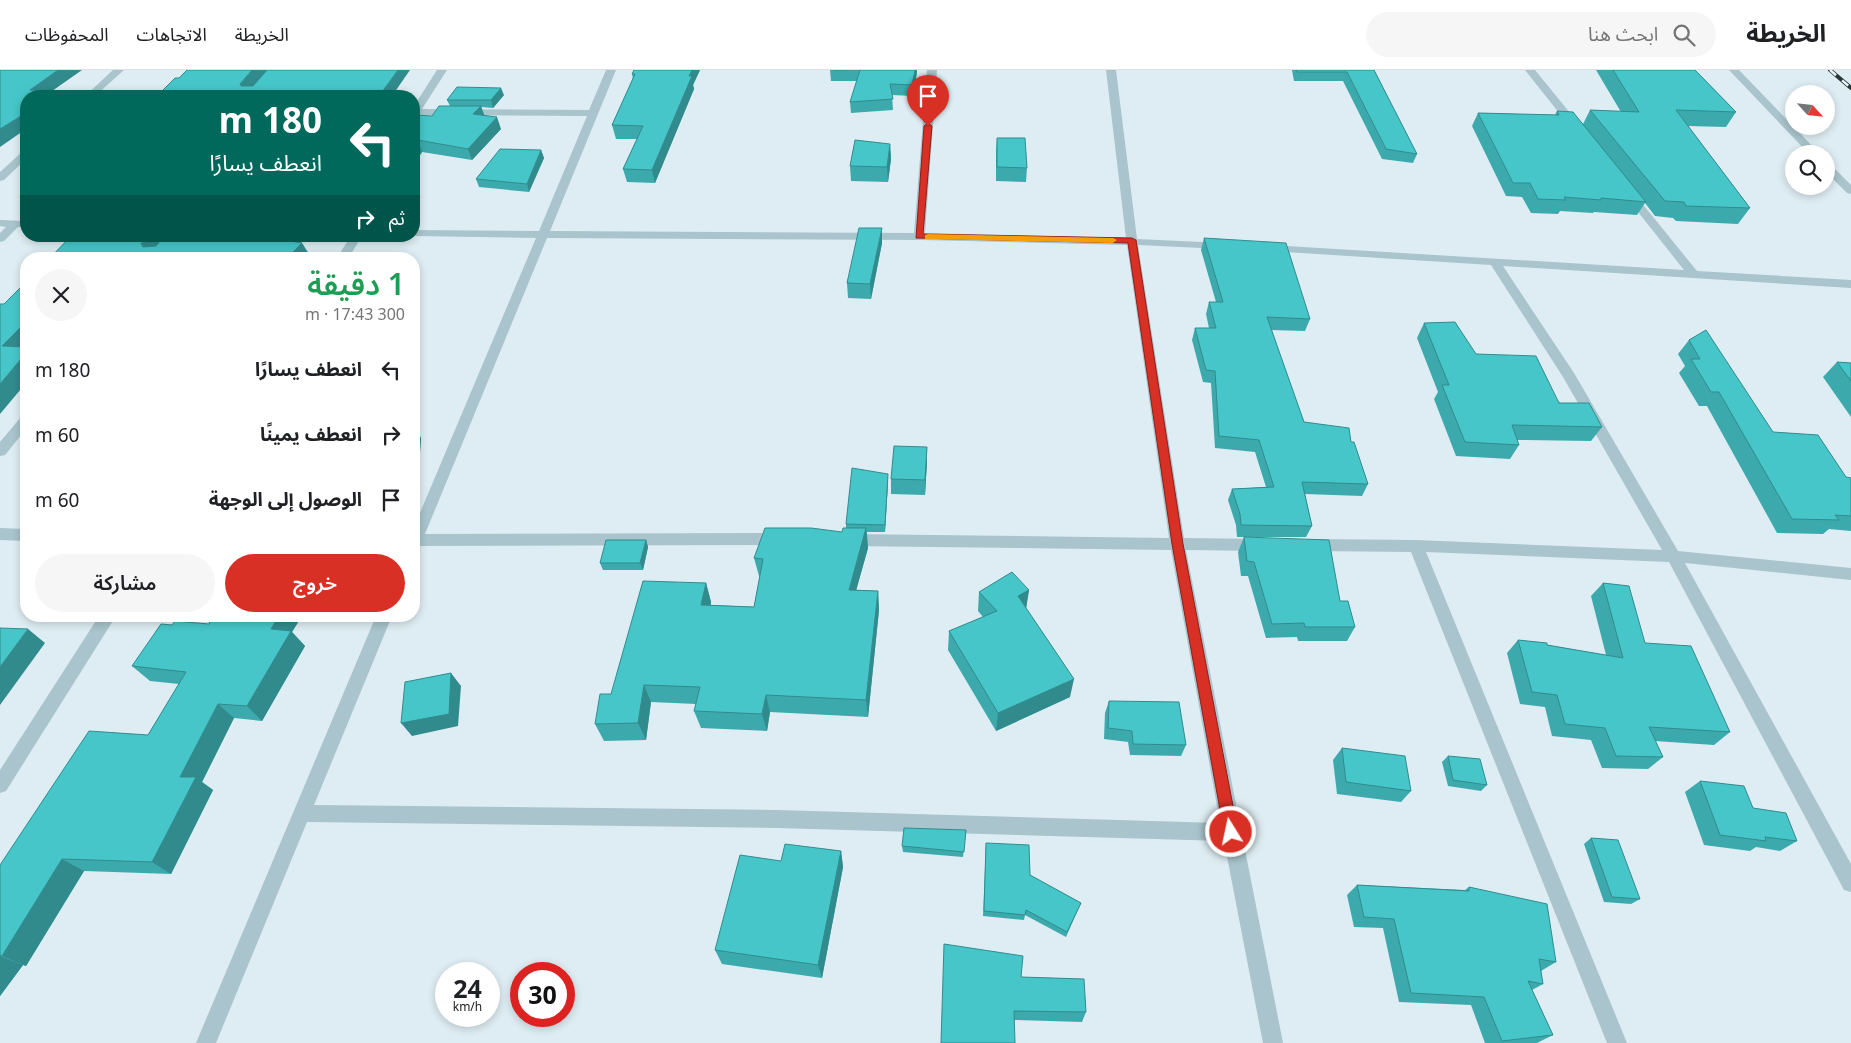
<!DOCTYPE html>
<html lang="ar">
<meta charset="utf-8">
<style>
body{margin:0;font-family:"Noto Sans","Noto Sans Arabic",sans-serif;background:#f6f6f6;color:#202124;direction:rtl;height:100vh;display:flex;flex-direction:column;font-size:19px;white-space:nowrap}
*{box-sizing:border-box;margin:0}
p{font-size:16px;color:#757577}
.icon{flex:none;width:28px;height:28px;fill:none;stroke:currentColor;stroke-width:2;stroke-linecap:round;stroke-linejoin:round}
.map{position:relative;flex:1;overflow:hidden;direction:ltr}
.side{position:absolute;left:20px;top:182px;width:400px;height:370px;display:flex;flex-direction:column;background:#fff;border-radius:20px;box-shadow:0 2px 8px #0003;direction:rtl}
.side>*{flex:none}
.hud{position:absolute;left:20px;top:20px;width:400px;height:152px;border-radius:20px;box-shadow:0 2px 8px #0003;direction:rtl;background:#00695c;color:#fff;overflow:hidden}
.needle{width:32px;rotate:117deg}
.buttons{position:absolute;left:1785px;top:15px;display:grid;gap:10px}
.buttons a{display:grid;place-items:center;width:50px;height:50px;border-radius:50%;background:#fff;box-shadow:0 2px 8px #0003;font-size:25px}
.speed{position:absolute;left:435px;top:892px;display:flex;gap:10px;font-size:25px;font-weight:700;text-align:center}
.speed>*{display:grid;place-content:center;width:65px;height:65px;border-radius:50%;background:#fff;box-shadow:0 2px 8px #0003;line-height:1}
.speed small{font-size:12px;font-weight:400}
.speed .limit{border:8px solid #d22;background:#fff;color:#111}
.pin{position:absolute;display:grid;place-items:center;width:42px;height:42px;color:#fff;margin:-51px -21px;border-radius:50% 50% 50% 0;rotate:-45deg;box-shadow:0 0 5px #0007}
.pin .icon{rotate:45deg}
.me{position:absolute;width:55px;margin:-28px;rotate:350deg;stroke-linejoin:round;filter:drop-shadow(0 0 4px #0008)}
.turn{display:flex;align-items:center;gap:18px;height:105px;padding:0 15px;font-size:22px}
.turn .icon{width:65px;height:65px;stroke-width:2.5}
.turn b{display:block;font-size:35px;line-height:42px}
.then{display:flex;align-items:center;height:48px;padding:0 15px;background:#0003;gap:10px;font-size:19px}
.round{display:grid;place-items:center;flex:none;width:52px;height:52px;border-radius:26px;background:#f6f6f6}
.headline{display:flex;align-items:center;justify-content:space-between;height:85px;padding:0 15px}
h1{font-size:30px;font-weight:600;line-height:38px;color:#1e9e55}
.cta{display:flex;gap:10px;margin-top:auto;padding:10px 15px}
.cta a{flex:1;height:58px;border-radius:30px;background:#d93025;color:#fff;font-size:20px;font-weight:600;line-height:58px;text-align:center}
.cta a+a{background:#f6f6f6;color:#202124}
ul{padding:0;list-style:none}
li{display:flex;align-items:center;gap:15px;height:65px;padding:0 15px}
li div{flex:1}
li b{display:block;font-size:19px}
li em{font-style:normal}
header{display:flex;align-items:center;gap:30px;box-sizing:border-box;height:70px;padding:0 25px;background:#fff;border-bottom:1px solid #e0e0e0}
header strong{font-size:24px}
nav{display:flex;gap:28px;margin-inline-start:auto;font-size:18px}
.search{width:350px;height:45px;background:#f6f6f6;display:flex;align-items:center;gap:12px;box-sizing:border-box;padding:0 18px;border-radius:28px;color:#757577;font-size:19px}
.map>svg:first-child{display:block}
</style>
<header>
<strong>الخريطة</strong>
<div class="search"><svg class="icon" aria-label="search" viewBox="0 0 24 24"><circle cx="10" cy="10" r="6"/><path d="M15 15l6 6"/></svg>ابحث هنا</div>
<nav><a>الخريطة</a><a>الاتجاهات</a><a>المحفوظات</a></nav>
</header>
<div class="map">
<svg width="1851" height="973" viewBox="0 0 1851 973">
<rect width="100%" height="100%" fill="#deedf3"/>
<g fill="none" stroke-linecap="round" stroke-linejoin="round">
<g fill="#a9c4cc" fill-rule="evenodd">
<path d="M113,0H124L95,26H85Z"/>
<path d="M437,0H447L422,39L589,40L606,0H616L550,161L914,163L927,0H937L925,163L1126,168L1106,0H1116L1137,169L1223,173L1229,176L1223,179L1138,175L1184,468L1261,469L1266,471L1268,475L1266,479L1261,481L1186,480L1283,973H1263L1224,771L777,758L307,752L216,973H196L376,546H392L314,735L777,740L1220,753L1171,480L849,476L844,474L842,470L844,466L849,464L1169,468L1127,175L921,170L547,168L425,464L781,463L786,465L788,469L786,473L781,475L421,476L414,480V457L536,168L414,166V160L539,161L587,46L414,45V36Z"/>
<path d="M1525,0H1535L1579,54V58H1571Z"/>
<path d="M1729,0H1739L1820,84H1809Z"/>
<path d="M26,81V89L4,110L0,111V102L22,82Z"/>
<path d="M1826,93L1830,94L1851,115V124L1847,123L1826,102Z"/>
<path d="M1628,120L1632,121L1697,201L1851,210V218L1503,196L1574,303L1678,481L1851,498V510L1685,493L1851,794V822L1844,820L1669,492L1426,482L1627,973H1607L1411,482L1311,481L1306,479L1304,475L1306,471L1311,469L1416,470L1662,480L1563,307L1491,195L1269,181L1263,178L1269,175L1684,200L1623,123Z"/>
<path d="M0,150L26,151V157H18L4,171L0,172V163L6,157L0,156Z"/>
<path d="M351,166H362L348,189H336Z"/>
<path d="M26,345V359L5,385L0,386V372L21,347Z"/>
<path d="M0,458L26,459V471L0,470Z"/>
<path d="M99,546H116L6,721L0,723V700Z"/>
</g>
<g stroke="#293739" stroke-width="4">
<path id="rail" d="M1830,0L1851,18"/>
</g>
<use href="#rail" stroke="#ebf5fb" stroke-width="2.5" stroke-dasharray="8" stroke-linecap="butt"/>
</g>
<g fill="#3caaad">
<path d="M634,0H700L693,15L694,19L655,113L627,112L623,99L637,69H616L612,55L633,9L632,4Z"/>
<path d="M830,0L917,2L913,26L892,25L893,40L851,43L850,32L857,11H831Z"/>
<path d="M1292,0H1374L1417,84L1413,93L1382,89L1343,11H1294Z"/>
<path d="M1596,0H1695L1736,42L1726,57L1688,56L1750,138L1738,154L1676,151L1673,148L1655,146L1645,133L1637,145L1594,142L1593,143L1560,141L1558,144L1531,143L1522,127L1506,126L1472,56L1478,43L1555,45L1557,41L1583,54L1590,40L1621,42Z"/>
<path d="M504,25L493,38L481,37L484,46L501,59L472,90L422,82L418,88H414V45L432,46L450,36L447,30Z"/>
<path d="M997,68L1027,98L1026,112L996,111V81Z"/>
<path d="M890,74L891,89L888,112L851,111L850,96Z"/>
<path d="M541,80L544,88L529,122L479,117L476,109Z"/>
<path d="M1204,168L1310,249L1305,261L1271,260L1304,352L1351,372L1368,414L1362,426L1305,424L1312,456L1306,467H1237L1236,455L1228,430L1232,419L1266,417L1255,382L1215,378L1211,313L1203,312L1192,270L1195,258H1209L1206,244L1209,232H1216L1201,180Z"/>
<path d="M882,173L871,229L848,228L847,213Z"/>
<path d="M1424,253L1476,284L1602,357L1591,371L1517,370L1519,375L1510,389L1456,386L1434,329L1438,322L1417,268Z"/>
<path d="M1689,270L1773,362L1846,407L1851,408V461L1829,459L1823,464L1777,463L1707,336H1699L1679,303L1685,296L1678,284Z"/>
<path d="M1837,292L1851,293V347L1823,307Z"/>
<path d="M414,355L421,368L420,382L414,383Z"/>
<path d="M26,387V399L21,394Z"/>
<path d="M927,392L925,425L891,424V409Z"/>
<path d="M888,411L885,462H867L868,478L856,520L878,521L879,540L868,647L770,642L767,661L701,658L694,641L696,634L651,632L646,670L604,671L595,654L611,624L706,513L711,532V535L754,537L760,507L759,506L754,488L842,462L846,458V454Z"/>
<path d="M1244,467L1340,531L1355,557L1347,571H1298L1297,567L1266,568L1248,506H1241L1238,482Z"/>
<path d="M646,470L648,477L643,500H603L600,493Z"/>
<path d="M1603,513L1645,573L1730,662L1714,675L1655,671L1663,687L1648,699L1602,698L1591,670L1552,666L1545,637L1520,634L1507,583L1518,570L1606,585L1591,526Z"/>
<path d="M1029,520L1026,538L1070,627L996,661L948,580L949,561L983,547L978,541L979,522Z"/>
<path d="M213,546H298L300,549L292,562L305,576L262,651L234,648L202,712L213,720L171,804L84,801L26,896L23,895L0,926V795L148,665L179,614L150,611L132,596L172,555L209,554Z"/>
<path d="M1109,631L1186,675L1181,686L1130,685L1128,672L1104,669L1105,643Z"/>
<path d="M1342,678L1411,721L1401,732L1337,724L1333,690Z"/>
<path d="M1448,686L1487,715L1481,721L1448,716L1442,692Z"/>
<path d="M1700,711L1753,738L1797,771L1780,781L1756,777L1750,781L1704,775L1685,722Z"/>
<path d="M966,760L963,787L903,782L902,776Z"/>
<path d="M1591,768L1640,829L1631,834L1604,832L1584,774Z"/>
<path d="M986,773L1030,805L1081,833L1066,867L1025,845L1024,850L983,846Z"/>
<path d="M841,781L843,797L822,908L722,894L715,880L781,791Z"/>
<path d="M1357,815L1465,820L1469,817L1556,892L1541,901L1543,914L1532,920L1553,965L1537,973H1485L1471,935L1399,932L1383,858L1354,857L1347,825Z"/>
<path d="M944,874L1021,907L1086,942L1082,952L1014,950Z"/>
</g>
<g fill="#318b8d">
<path d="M58,0H82L45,26L30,20Z"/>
<path d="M252,0H268L247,26L241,16L240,14Z"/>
<path d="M398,0H410L392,26H379Z"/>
<path d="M692,0H700L693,15L694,19L655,113L652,100Z"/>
<path d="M915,0H917V2L913,26L912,15Z"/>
<path d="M501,18L504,25L493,38L491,30Z"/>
<path d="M481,36L485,47L473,44Z"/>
<path d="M24,44L26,47V59L0,77V59Z"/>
<path d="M497,47L501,59L472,90L468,79Z"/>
<path d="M418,70L422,82L418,88L414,78V76Z"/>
<path d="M890,74L891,89L888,112L887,97Z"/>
<path d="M541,80L544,88L529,122L527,114Z"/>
<path d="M882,158V173L871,229L870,214Z"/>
<path d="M147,166H158L163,174L152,188L141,174Z"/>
<path d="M302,173L311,187L309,189H286Z"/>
<path d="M26,252V279L2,276Z"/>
<path d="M26,283V313L0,344V314Z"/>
<path d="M414,355L421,368L420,382L414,371Z"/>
<path d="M927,377V392L925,425V410Z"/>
<path d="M888,404V411L885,462V455Z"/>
<path d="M866,458L868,478L851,539L849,520Z"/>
<path d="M646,470L648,477L643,500L640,493Z"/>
<path d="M706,513L711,532L707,553L701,535Z"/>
<path d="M1029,520L1026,539L1018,526Z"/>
<path d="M878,521L879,540L868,647L866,630Z"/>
<path d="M279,546H298L300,549L292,562L305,576L262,651L247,636L271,559Z"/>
<path d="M28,559L45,573L0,635V597Z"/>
<path d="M451,603L461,616L458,656L412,666L401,653Z"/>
<path d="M1074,609L1070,627L996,661L998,643Z"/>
<path d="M644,615L651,632L646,670L638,653Z"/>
<path d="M766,625L770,642L767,661L762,644Z"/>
<path d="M218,634L234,648L202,712L213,720L171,804L152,792L180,707Z"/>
<path d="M841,781L843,797L822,908L818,895Z"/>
<path d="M62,789L84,801L26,896L2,886Z"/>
<path d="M0,886L23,895L0,926Z"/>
</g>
<g fill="#46c6c9" stroke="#318b8d">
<path d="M0,0H58L30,20L99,26H26V44H24L0,59Z"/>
<path d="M187,0H252L240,14L241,16H253L267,0H398L379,26H123L126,24H159L175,8H179Z"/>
<path d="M634,0H692L689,6H692L652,100L623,99L643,56L612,55L635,4H632Z"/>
<path d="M833,0H915L912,15L890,14L893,29L850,32L860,0Z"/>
<path d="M1296,0H1374L1417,84L1386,79L1347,2H1297Z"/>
<path d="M1613,0H1695L1736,42L1676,40L1750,138L1686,136L1684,132L1665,131L1590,40L1639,42Z"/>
<path d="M457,17L501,18L491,30H447Z"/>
<path d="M439,36H481L473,44L497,47L468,79L418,70L414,76V45L432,46Z"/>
<path d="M1557,41L1573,42L1646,132L1601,128V130L1564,127L1566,130L1538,129L1530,113H1513L1478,43L1559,45Z"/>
<path d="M997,68H1025L1027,98L997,97Z"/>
<path d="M855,70L890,74L887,97L850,96Z"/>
<path d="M500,79L541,80L527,114L476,109Z"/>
<path d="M859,158H882L870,214L847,213Z"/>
<path d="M71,166H147L141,174L143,177L156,176L164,166H263L302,173L286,189H49Z"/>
<path d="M1204,168L1286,173L1310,249L1267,247L1304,352L1349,358L1351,372H1354L1368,414L1302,412L1312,456L1241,455L1240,444L1232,419L1274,417L1259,370L1219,366L1215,301L1206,300L1195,258H1216L1209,232H1223Z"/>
<path d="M26,212V252L2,276L26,277V283L0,314V234H4Z"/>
<path d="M1455,252L1476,284L1536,286L1559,333H1589L1602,357L1512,355L1519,375L1465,372L1442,315H1449L1424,253Z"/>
<path d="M1706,260L1773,362L1818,365L1846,407L1851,408V446L1835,445L1839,450L1792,449L1719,322H1711L1691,289H1700L1689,270Z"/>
<path d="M1837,292L1851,293V311Z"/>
<path d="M894,376L927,377L925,410L891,409Z"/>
<path d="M26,387V394H21Z"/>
<path d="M852,398L888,404L885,455L846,454Z"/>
<path d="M765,458H811L842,462L843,458H866L849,520L878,521L866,630L766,625L762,644L694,641L700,617L644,615L638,653L595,654L600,624H611L643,511L706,513L701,535L754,537L763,489L754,488Z"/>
<path d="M1244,467L1329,470L1340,531H1348L1355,557H1305L1304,553L1272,554L1254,492L1247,491Z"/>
<path d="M606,470H646L640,493H600Z"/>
<path d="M1012,502L1029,520L1018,526L1074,609L998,643L949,561L997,541L979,522Z"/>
<path d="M1603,513L1629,516L1645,573L1691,576L1730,662L1649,657L1663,687L1616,686L1605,658L1565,654L1557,625L1532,622L1518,570L1547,573V575L1623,588Z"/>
<path d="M213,546H279L271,559L291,561L247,636L218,634L180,707H196L152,792L62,789L2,886L0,885V795L89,661L148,665L186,602L132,596L161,554L172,555L175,551L209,554Z"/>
<path d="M0,558L28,559L0,597Z"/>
<path d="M451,603L449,644L401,653L405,612Z"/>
<path d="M1109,631L1179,632L1186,675L1133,674L1132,661L1108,658Z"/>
<path d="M1342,678L1405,686L1411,721L1346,712Z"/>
<path d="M1448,686L1480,689L1487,715L1453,710Z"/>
<path d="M1700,711L1744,716L1753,738L1786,743L1797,771L1765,767L1766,771L1720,765Z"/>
<path d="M904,758L966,760L964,782L902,776Z"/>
<path d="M1591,768L1618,770L1640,829L1612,827Z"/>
<path d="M986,773L1029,775L1030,805L1081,833L1067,862L1026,840L1025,845L984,841Z"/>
<path d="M785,774L841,781L818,895L715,880L740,785L781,791Z"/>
<path d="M1357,815L1469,821V817L1547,834L1556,892L1539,889L1543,914L1528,911L1553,965L1502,971L1484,927L1411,923L1394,849L1364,847Z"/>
<path d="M944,874L1023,886L1021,907L1084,909L1086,942L1014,941L1015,973H941Z"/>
</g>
<path fill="#d93025" stroke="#8d1f18" d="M928,53L932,56L923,164L1132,168L1136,170L1183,474L1238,762L1236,767L1231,769L1226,767L1224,762L1172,474L1128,173L916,168L924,56Z"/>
<path fill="#f59e0b" d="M928,164L1113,168L1117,170L1113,173L925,169V165Z"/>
</svg>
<div class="buttons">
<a><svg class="needle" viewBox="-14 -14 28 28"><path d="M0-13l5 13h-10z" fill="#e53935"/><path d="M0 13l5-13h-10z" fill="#757577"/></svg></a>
<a><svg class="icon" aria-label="search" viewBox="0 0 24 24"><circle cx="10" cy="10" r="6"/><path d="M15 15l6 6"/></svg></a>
</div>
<div class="speed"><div>24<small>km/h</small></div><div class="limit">30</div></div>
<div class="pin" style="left:928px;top:56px;background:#d93025"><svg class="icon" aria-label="arrive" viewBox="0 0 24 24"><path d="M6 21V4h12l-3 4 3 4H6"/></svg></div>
<svg class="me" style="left:1231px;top:762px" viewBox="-20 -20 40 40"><circle r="17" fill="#d93025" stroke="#fff" stroke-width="3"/><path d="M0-11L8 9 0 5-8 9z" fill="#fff"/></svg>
<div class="hud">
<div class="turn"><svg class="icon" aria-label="left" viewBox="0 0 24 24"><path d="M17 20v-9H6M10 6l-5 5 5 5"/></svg><div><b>180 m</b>انعطف يسارًا</div></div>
<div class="then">ثم<svg class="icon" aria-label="right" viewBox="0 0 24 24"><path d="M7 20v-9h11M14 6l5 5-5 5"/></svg></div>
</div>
<section class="side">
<div class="headline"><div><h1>1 دقيقة</h1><p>300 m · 17:43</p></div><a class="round"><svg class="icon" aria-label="close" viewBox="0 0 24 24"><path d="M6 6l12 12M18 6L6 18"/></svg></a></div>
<ul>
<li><svg class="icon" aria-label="left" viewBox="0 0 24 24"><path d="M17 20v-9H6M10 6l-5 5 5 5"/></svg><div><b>انعطف يسارًا</b></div><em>180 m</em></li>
<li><svg class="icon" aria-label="right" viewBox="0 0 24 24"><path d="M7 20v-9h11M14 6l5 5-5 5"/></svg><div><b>انعطف يمينًا</b></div><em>60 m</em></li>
<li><svg class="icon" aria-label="arrive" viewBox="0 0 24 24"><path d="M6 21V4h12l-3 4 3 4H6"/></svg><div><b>الوصول إلى الوجهة</b></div><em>60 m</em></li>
</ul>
<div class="cta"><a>خروج</a><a>مشاركة</a></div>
</section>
</div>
